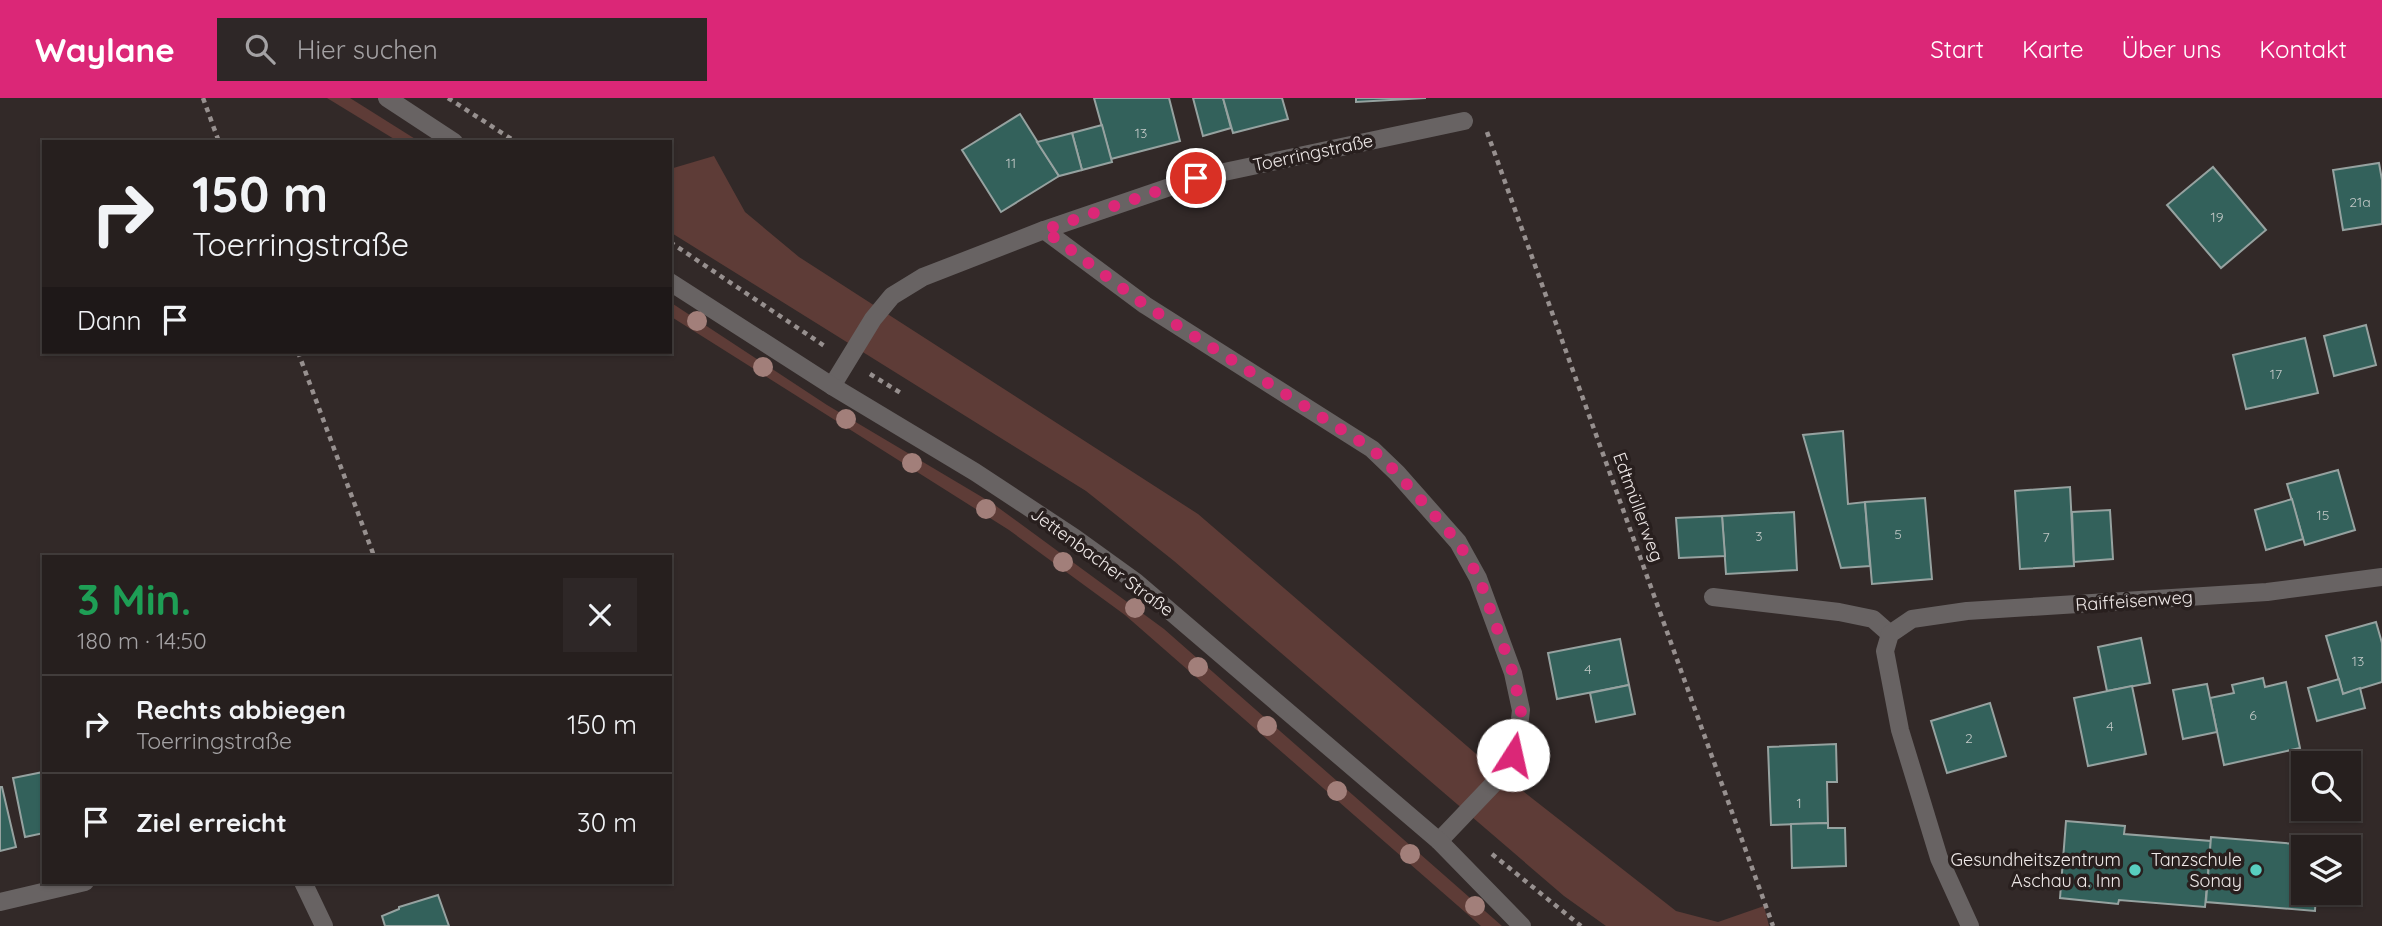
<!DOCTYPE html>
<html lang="de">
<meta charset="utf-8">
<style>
body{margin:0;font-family:Quicksand,sans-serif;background:#2e2727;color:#f1f3f6;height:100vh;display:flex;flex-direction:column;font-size:26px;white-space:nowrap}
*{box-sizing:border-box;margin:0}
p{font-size:23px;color:#a4a2a4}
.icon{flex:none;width:38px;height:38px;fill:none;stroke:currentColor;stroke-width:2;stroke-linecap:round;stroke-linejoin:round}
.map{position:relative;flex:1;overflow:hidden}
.drawer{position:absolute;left:42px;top:457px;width:630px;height:329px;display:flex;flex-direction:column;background:#261f1e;border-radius:0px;box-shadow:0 2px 5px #0004,0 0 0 2px #423d3c}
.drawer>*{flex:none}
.hud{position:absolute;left:42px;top:42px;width:630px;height:214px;border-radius:0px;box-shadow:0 2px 5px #0004,0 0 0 2px #423d3c;background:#261f1e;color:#f1f3f6;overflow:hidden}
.fabs{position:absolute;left:2291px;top:653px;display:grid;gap:14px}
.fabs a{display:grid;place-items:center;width:70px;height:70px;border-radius:0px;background:#261f1e;box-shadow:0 2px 5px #0004,0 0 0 2px #423d3c;font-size:35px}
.pin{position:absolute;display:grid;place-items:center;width:60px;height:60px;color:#fff;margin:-30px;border:4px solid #fff;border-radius:50%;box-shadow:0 2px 7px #0007}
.me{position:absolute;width:77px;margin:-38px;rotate:10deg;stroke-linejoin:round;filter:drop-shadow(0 0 5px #0008)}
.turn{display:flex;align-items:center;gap:24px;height:147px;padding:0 35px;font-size:32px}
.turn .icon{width:91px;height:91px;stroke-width:2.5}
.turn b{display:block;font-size:49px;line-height:60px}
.then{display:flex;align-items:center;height:66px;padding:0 35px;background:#0003;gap:14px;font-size:26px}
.round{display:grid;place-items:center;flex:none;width:74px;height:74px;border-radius:0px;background:#2e2727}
.summary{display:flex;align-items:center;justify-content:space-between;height:119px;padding:0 35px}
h1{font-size:42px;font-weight:700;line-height:52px;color:#1e9e55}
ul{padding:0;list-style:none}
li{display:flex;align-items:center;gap:21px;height:98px;padding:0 35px;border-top:2px solid #423d3c}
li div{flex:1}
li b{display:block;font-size:26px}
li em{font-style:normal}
header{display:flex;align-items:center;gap:42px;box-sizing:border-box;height:98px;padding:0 35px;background:#db2777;color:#fff}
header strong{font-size:33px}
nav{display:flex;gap:38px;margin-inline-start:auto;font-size:24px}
.search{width:490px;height:63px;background:#2e2727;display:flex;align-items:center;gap:18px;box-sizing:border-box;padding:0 24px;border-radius:0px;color:#a4a2a4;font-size:26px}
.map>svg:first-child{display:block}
</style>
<header>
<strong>Waylane</strong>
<div class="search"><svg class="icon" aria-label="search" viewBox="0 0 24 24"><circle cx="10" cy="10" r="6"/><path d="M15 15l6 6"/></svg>Hier suchen</div>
<nav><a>Start</a><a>Karte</a><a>Über uns</a><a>Kontakt</a></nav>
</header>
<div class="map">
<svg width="2382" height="828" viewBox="0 0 2382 828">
<rect width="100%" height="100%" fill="#322928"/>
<g fill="#5e3c37">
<path d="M327,0H350L420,44H399Z"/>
<path d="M714,58L745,114L799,159L1198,416L1482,661L1676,813L1718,824L1764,808L1769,828H1606L1564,798L1174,463L1086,393L670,134V71Z"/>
<path d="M670,204L827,307L992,405L1164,531L1502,828H1481L1125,517L1009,432L670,218Z"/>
</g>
<g fill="#33615b" stroke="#96a2a0" stroke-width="2">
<path d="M1094,0H1169L1180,43L1111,61Z"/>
<path d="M1193,0H1223L1231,30L1203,38Z"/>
<path d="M1223,0H1282L1288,21L1233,35Z"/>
<path d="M1356,0H1426L1356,4Z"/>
<path d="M1020,16L1059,78L1001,114L962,52Z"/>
<path d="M1102,27L1112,64L1082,72L1072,35Z"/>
<path d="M1072,35L1082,72L1059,78L1037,44Z"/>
<path d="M2379,65L2382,82V126L2343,132L2333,72Z"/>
<path d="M2213,69L2266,132L2221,170L2167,107Z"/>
<path d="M2366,227L2376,267L2334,278L2324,238Z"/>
<path d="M2305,240L2318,295L2246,311L2233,257Z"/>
<path d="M1843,333L1848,406L1865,404L1870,468L1841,470L1803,337Z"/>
<path d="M2338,372L2355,432L2305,447L2287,386Z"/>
<path d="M2070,389L2074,468L2020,471L2015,393Z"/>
<path d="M1925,400L1932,481L1872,486L1865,404Z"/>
<path d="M2292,401L2303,441L2266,452L2255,412Z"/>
<path d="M2110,412L2113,461L2074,464L2072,414Z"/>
<path d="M1794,414L1797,472L1726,476L1722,418Z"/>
<path d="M1722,418L1725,458L1679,460L1676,420Z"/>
<path d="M2376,524L2382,545V584L2343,596L2326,538Z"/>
<path d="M2141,540L2150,585L2107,593L2098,549Z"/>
<path d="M1620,541L1629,587L1557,601L1548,555Z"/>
<path d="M2263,580L2265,589L2286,584L2300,650L2224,667L2210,600L2234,595L2232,587Z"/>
<path d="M2339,581L2343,596L2360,590L2365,610L2317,623L2308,590Z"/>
<path d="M2207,586L2217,634L2183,641L2173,592Z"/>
<path d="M1629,587L1635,616L1596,624L1590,595Z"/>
<path d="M2132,588L2146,656L2088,668L2074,600Z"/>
<path d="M1990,605L2006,658L1947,675L1931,623Z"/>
<path d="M1836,646L1837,684H1827L1828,725L1771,727L1768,649Z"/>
<path d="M43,674L44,735L25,739L13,680Z"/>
<path d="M0,689H2L16,749L0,753Z"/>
<path d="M2066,723L2125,728L2124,736L2211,743L2205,809L2119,802L2118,806L2060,800Z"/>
<path d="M1828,725V730H1845L1846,768L1792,770L1791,726Z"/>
<path d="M2211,739L2320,748L2303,749V794H2316L2315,813L2206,804Z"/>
<path d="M438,797L449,828H385L382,818L399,811V809Z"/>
</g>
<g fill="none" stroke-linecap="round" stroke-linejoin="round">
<g stroke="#97908f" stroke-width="4.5" stroke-dasharray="5 5" stroke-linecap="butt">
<path d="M203,0L219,44"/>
<path d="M448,0L516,44"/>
<path d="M1487,34L1773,828"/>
<path d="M670,144L826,249"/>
<path d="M298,254L374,458"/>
<path d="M870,276L904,297"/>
<path d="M1492,756L1581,828"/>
</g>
<g stroke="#686363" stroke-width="18">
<path d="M1044,132L1145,207L1372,351L1397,375L1458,444L1478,480L1513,575L1521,612L1518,638L1513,657L1500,679L1439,743"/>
<path d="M832,288L873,221L892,198L923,179L1044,132L1196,80L1464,23"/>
<path d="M1713,499L1839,514L1873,521L1890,536"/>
<path d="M303,784L324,828"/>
<path d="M0,804L85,784"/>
<path d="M1970,828L1939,760L1900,632L1885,553L1890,536L1912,521L1967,513L2267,494L2382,479"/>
</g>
<g stroke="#686363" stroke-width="18">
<path d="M387,0L454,44"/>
<path d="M670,184L832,288L975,374L1075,440L1136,484L1439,743L1522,828"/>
</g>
</g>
<g fill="#a27f7a">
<circle cx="697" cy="223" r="10"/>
<circle cx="763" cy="269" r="10"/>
<circle cx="846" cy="321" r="10"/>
<circle cx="912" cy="365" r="10"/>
<circle cx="986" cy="411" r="10"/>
<circle cx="1063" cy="464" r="10"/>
<circle cx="1135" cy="510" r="10"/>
<circle cx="1198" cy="569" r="10"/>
<circle cx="1267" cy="628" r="10"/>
<circle cx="1337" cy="693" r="10"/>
<circle cx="1410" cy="756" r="10"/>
<circle cx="1475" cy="808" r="10"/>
</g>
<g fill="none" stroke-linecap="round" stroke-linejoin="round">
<path stroke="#db2777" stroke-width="12" stroke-dasharray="0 21.6" d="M1196,80L1044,132L1145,207L1372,351L1397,375L1458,444L1479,480L1513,575L1517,594L1521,612L1518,638L1513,657"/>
</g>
<g fill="#58cebf" stroke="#281f1e" stroke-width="2.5">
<circle cx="2135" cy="772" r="7"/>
<circle cx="2256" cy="772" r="7"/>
</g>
<g text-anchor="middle" stroke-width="7" stroke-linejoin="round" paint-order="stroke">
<g font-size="14" fill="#c0c7c5">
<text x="1141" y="40">13</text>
<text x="1011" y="70">11</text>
<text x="2360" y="109">21a</text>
<text x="2217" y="124">19</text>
<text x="2276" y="281">17</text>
<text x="2323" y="422">15</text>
<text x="1898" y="441">5</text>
<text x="1759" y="443">3</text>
<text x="2046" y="444">7</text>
<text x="2358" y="568">13</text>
<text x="1588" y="576">4</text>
<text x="2253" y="622">6</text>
<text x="2110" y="633">4</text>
<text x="1969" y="645">2</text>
<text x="1799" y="710">1</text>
</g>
<g font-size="18" fill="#efe9e8" stroke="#281f1e">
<text transform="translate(1313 55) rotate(-12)" y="6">Toerringstraße</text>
<text transform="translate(1638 409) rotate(70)" y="6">Edtmüllerweg</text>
<text transform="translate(1102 464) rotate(36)" y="6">Jettenbacher Straße</text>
<text transform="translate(2134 503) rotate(-4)" y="6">Raiffeisenweg</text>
</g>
<g font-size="18" fill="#efe9e8" stroke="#281f1e" text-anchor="end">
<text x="2121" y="768">Gesundheitszentrum<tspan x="2121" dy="21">Aschau a. Inn</tspan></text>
<text x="2242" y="768">Tanzschule<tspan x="2242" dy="21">Sonay</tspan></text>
</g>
</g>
</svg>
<div class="fabs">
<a><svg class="icon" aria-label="search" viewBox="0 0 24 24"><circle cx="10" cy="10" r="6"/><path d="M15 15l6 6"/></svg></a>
<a><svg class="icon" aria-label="layers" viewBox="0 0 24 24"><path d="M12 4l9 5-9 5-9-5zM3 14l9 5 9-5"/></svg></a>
</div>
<div class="pin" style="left:1196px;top:80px;background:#d93025"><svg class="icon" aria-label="arrive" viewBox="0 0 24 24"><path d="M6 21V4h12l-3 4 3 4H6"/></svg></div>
<svg class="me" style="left:1513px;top:657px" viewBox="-20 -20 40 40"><circle r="19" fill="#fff"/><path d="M0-13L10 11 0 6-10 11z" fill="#db2777"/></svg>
<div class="hud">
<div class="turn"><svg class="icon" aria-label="right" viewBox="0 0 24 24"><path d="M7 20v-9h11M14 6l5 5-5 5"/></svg><div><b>150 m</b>Toerringstraße</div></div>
<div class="then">Dann<svg class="icon" aria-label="arrive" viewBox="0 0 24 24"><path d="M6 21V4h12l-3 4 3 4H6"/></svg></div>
</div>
<section class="drawer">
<div class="summary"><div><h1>3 Min.</h1><p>180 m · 14:50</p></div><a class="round"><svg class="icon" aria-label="close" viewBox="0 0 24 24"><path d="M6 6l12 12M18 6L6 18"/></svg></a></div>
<ul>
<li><svg class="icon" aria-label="right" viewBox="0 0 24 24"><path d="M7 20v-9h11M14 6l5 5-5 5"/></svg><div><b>Rechts abbiegen</b><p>Toerringstraße</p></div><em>150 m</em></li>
<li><svg class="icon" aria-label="arrive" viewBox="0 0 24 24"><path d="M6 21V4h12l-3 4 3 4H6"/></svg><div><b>Ziel erreicht</b></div><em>30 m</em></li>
</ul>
</section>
</div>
